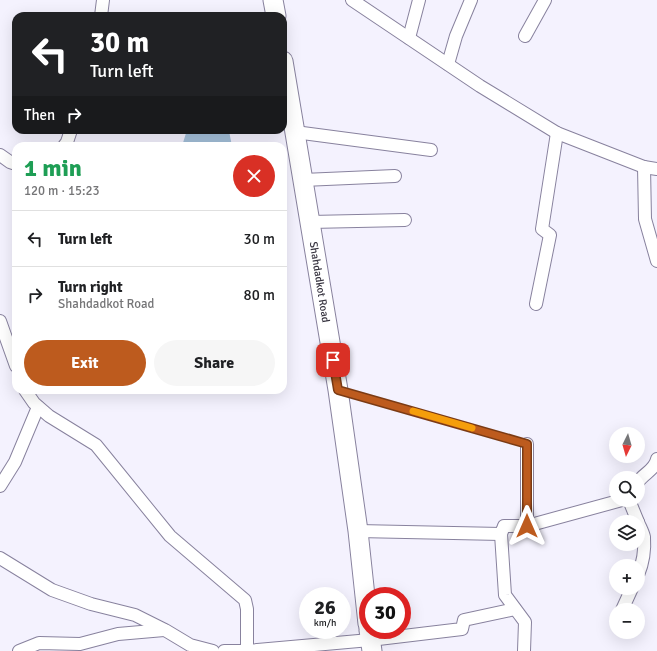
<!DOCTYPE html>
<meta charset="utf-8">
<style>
body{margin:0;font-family:Signika,sans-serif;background:#f6f6f6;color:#202124;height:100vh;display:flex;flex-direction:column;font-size:15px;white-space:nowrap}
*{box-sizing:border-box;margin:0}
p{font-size:13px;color:#757577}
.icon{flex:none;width:22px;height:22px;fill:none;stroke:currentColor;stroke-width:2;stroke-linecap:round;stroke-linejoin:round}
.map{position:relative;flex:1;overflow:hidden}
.side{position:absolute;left:12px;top:142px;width:275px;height:252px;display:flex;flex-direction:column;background:#fff;border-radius:12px;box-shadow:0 4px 16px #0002}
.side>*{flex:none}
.banner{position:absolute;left:12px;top:12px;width:275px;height:122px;border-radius:12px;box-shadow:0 4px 16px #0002;background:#202124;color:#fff;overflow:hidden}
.needle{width:26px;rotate:185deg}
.fabs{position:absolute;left:609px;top:427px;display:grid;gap:8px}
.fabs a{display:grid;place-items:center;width:36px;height:36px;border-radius:50%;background:#fff;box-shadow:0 4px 16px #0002;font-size:20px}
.speed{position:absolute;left:299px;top:587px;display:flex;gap:8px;font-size:20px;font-weight:700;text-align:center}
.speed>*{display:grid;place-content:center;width:52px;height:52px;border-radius:50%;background:#fff;box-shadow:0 4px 16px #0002;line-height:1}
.speed small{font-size:10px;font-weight:400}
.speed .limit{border:6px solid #d22;background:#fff;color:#111}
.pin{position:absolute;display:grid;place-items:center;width:34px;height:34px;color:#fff;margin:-17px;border-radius:8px;box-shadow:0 2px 6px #0006}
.me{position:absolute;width:44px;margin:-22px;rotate:0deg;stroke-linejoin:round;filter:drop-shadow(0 0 3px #0008)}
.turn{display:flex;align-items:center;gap:14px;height:84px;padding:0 12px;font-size:18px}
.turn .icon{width:52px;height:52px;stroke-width:2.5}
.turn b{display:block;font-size:28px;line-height:34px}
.then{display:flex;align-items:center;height:38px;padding:0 12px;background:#0003;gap:8px;font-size:15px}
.round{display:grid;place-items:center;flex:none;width:42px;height:42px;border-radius:21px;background:#f6f6f6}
.summary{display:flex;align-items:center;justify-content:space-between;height:68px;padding:0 12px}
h1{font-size:24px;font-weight:700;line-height:30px;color:#1e9e55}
.action{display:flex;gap:8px;margin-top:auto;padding:8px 12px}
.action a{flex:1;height:46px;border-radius:24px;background:#bd5b1e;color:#fff;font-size:16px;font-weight:700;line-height:46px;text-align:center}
.action a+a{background:#f6f6f6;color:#202124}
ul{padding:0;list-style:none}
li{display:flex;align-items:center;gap:12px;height:56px;padding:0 12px;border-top:1px solid #e0e0e0}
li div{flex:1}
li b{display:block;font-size:15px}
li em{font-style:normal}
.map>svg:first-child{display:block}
</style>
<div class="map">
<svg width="657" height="651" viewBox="0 0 657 651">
<rect width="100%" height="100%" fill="#f4f2fe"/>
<path fill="#a4c0da" d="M187,130H227L229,131L232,146H182Z"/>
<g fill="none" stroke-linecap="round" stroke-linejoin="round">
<g stroke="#88829e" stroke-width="8">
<path id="service" d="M342,391L527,444"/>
</g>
<g stroke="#88829e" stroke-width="14">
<g id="minor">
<path d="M352,0L480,86L557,133L644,167L657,169"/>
<path d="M101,16L103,0"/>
<path d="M525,36L545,0"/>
<path d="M409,38L419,0"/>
<path d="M448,64L456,36L471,0"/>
<path d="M295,132L431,150"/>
<path d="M64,146L67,142L71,130"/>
<path d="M0,155L10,162L16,164"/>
<path d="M644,167L645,219L657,261"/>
<path d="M303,180L395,176"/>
<path d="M310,222L405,220"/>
<path d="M536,304L550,235L542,229L557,133"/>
<path d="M0,321L16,366"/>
<path d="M25,390L34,403L49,416L96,445L170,536L245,600L247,609V651"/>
<path d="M638,482C644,473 655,470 657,459"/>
<path d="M0,486L15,462L38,407"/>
<path d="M629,500L638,522"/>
<path d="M638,522C640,527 643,532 644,537C645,550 643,563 638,575"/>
<path d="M527,526V444"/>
<path d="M358,531L501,534L504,526H527L622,500"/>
<path d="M501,534L505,595L525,622L524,651"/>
<path d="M0,558L52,590L91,604L135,615L165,630L190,645L213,651"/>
<path d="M622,610L632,588"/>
<path d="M19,651L39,643L80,644L118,634L164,630"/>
<path d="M224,651H247L370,640L462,629L464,620L515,609"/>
</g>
</g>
<g stroke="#88829e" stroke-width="21">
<g id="primary">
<path d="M273,0L276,16"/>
<path d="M283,61L338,390L358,531L368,624"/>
<path d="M369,630L372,651"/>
</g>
</g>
<use href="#service" stroke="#fff" stroke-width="6"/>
<use href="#minor" stroke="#fff" stroke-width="12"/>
<use href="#primary" stroke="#fff" stroke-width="19"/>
</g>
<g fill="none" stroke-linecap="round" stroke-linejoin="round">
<g stroke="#7b3b14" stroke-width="10">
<path id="route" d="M333,360L338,390L527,444V526"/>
</g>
<use href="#route" stroke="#bd5b1e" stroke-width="7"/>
<path stroke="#f59e0b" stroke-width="7" d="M413,411L472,428"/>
</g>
<g text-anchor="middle" stroke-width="3" stroke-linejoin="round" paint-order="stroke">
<g font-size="11" fill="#36333f" stroke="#fff">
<text transform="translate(320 282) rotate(81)" y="4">Shahdadkot Road</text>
</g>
</g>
</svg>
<div class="fabs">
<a><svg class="needle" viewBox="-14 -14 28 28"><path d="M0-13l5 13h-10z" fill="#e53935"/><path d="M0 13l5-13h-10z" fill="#757577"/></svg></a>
<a><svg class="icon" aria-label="search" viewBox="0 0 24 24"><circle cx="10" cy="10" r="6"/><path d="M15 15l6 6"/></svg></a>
<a><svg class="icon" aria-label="layers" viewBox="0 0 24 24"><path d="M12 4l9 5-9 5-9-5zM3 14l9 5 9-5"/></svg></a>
<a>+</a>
<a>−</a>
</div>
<div class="speed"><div>26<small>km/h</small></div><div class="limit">30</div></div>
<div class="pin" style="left:333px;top:360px;background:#d93025"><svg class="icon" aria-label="arrive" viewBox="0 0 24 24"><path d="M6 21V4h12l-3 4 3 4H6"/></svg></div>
<svg class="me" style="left:527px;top:526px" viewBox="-20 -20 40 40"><path d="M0-17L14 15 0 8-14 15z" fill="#bd5b1e" stroke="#fff" stroke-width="4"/></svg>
<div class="banner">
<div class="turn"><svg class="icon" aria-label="left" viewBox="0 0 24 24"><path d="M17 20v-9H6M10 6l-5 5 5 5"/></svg><div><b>30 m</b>Turn left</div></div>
<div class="then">Then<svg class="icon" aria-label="right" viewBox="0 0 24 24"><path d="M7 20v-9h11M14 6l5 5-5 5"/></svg></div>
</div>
<section class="side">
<div class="summary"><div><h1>1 min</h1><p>120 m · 15:23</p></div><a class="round" style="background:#d93025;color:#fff"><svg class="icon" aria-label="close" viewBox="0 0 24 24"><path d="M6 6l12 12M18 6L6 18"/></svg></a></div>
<ul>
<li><svg class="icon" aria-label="left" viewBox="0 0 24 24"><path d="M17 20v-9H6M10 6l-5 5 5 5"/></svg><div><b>Turn left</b></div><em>30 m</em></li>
<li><svg class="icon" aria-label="right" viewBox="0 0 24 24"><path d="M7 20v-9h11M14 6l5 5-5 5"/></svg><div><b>Turn right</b><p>Shahdadkot Road</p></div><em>80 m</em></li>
</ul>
<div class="action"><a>Exit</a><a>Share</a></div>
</section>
</div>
